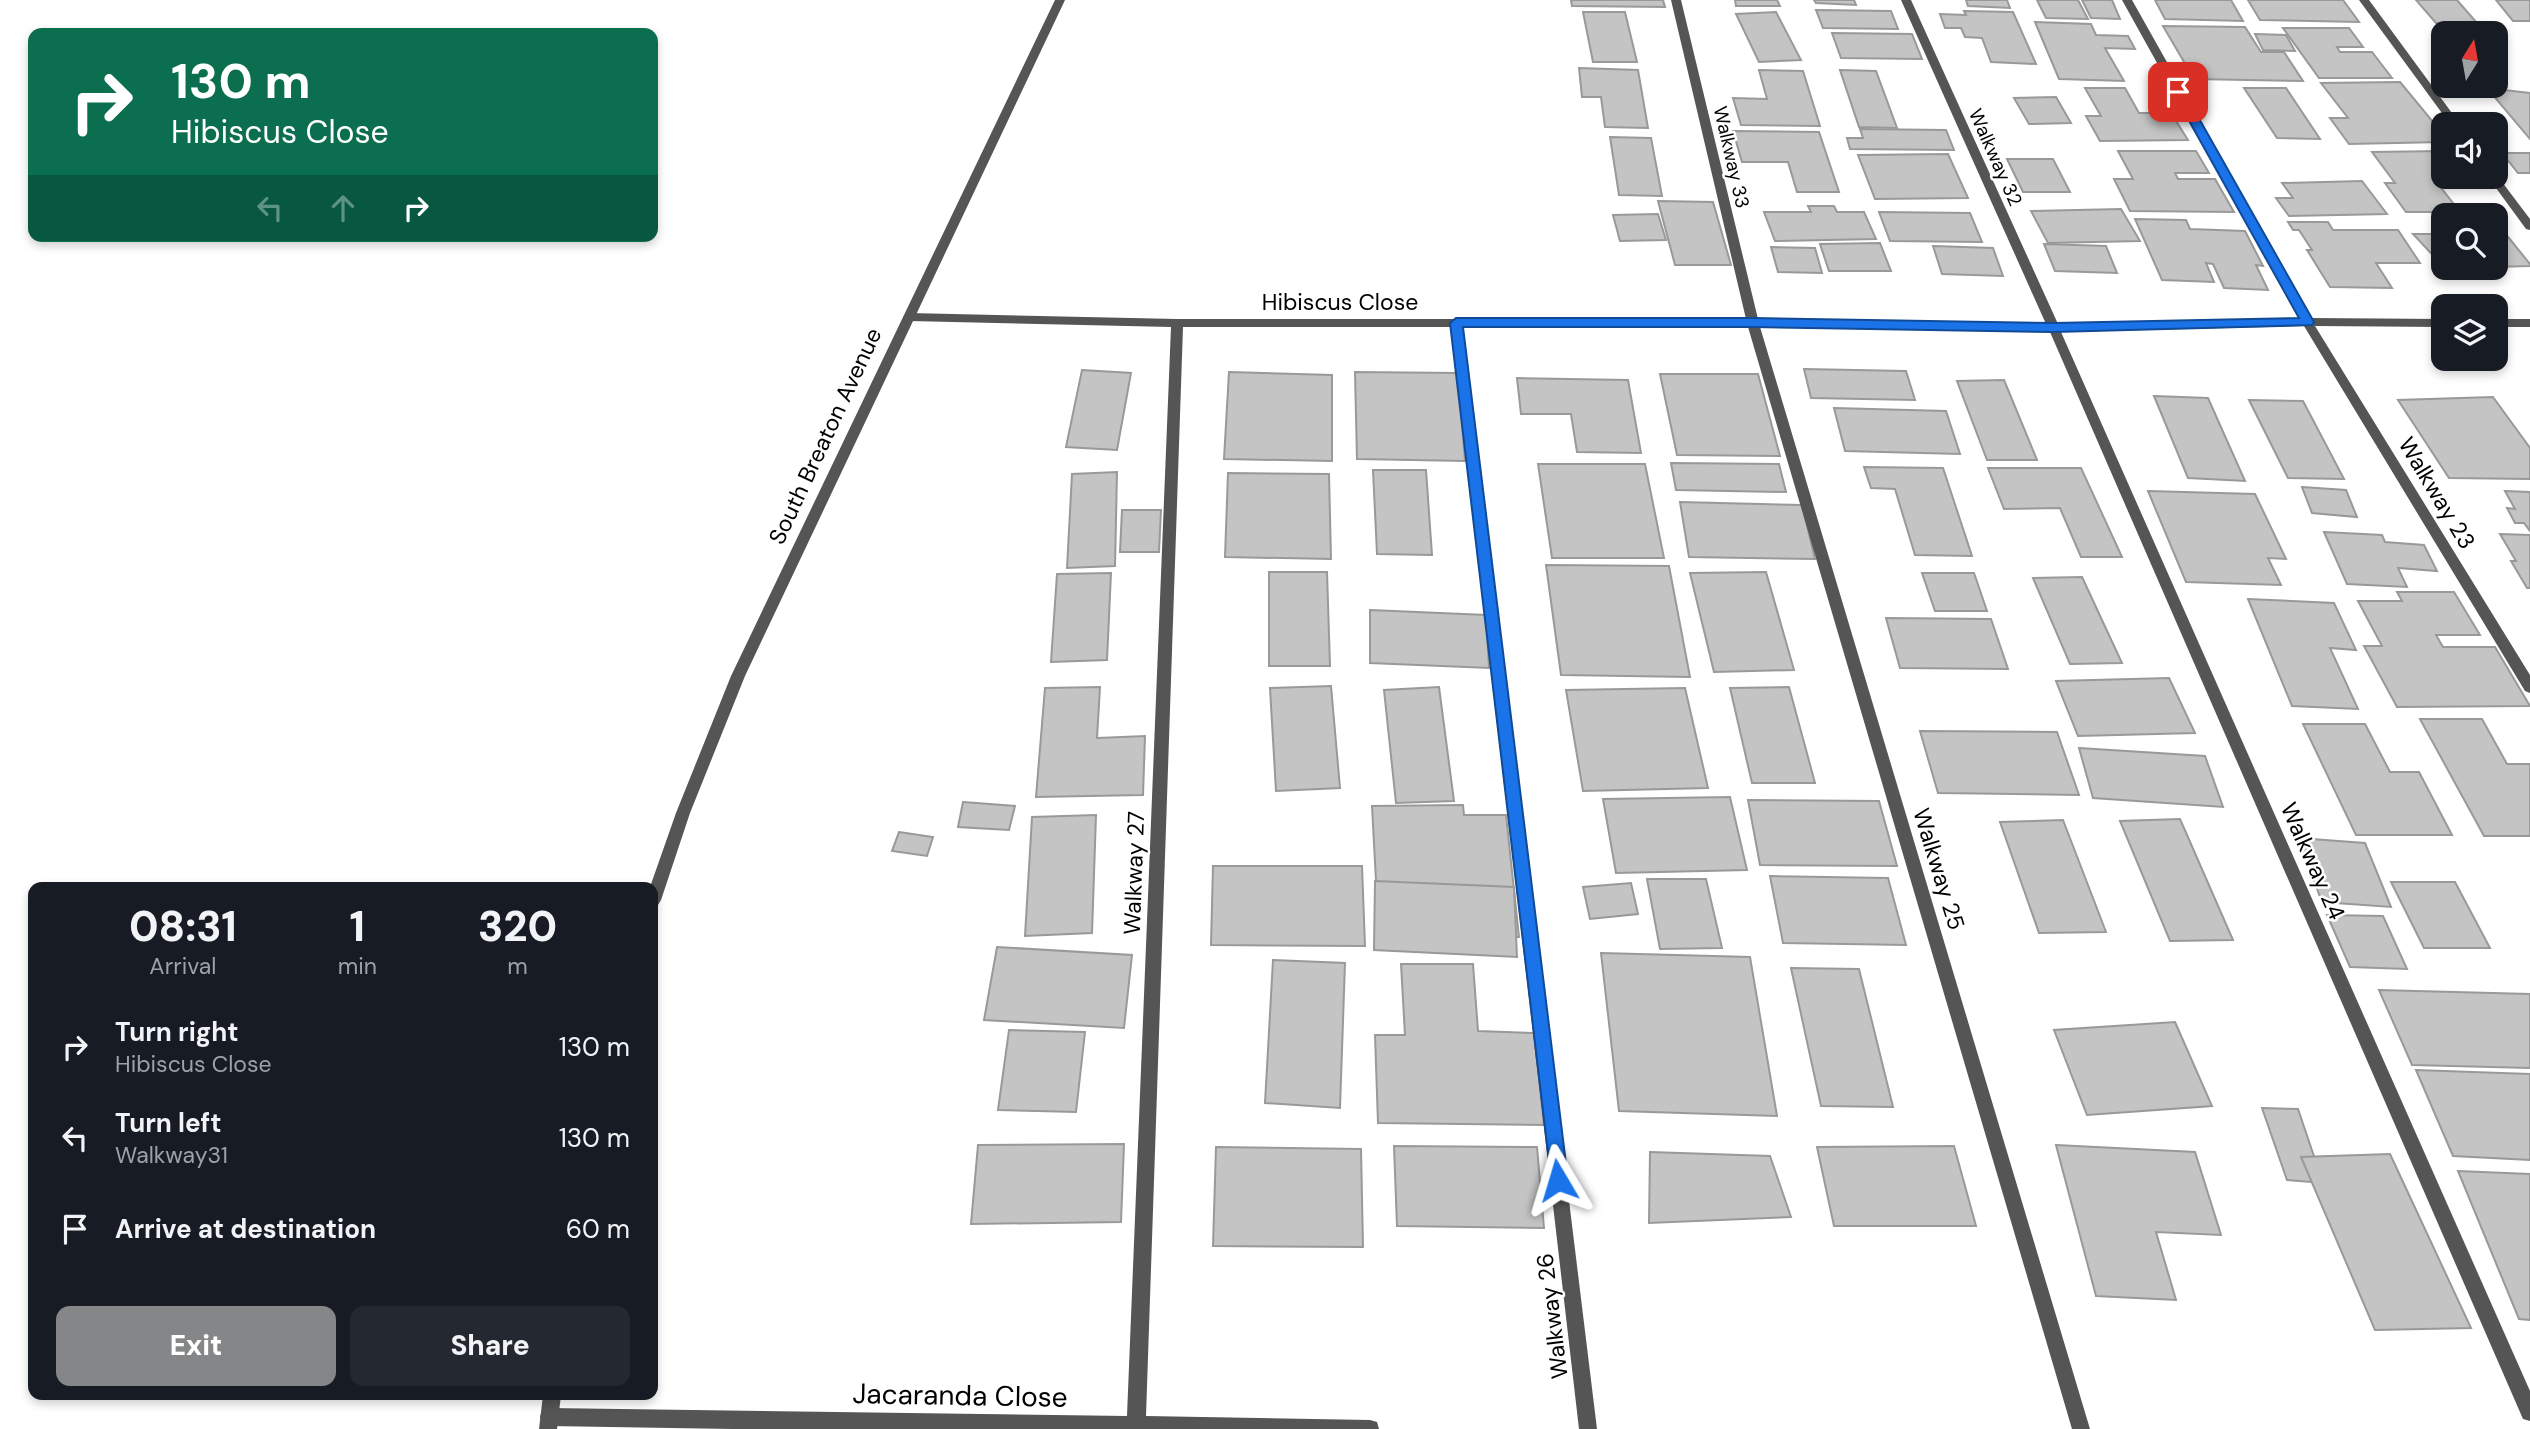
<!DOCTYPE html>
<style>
body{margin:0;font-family:"DM Sans",sans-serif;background:#242831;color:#f1f3f6;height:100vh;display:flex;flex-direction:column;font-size:26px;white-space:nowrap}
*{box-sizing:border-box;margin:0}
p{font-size:23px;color:#9ea1a6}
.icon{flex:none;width:38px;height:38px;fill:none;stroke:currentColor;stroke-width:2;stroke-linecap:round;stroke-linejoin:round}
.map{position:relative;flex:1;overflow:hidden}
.sheet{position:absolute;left:28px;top:882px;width:630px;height:518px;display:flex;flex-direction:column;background:#171b24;border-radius:14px;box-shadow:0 4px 10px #0003}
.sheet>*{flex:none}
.guide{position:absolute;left:28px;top:28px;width:630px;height:214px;border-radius:14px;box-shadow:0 4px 10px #0003;background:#0b6e4f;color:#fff;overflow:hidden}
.needle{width:46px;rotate:11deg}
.fabs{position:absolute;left:2431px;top:21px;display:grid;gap:14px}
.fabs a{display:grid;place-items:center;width:77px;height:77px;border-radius:14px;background:#171b24;box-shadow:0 4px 10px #0003;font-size:35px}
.pin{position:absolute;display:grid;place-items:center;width:60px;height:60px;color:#fff;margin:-30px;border-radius:14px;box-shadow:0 4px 10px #0006}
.me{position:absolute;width:77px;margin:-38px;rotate:353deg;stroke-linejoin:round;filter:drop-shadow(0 0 5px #0008)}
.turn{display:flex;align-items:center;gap:24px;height:147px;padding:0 28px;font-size:32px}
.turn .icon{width:91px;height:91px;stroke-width:2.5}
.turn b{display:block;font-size:49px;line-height:60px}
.lanes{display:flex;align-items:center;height:66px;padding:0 28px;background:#0003;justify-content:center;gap:35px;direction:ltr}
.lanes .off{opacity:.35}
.eta{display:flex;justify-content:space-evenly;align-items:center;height:119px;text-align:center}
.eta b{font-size:42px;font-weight:800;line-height:49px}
.cta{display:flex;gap:14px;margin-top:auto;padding:14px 28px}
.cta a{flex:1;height:80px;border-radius:14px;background:#858687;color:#fff;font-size:28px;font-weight:800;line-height:80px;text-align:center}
.cta a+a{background:#242831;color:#f1f3f6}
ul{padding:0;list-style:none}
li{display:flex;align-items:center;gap:21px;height:91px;padding:0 28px}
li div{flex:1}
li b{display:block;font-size:26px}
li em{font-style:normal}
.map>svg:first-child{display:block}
</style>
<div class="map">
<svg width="2530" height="1429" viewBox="0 0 2530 1429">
<rect width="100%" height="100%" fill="#fff"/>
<g fill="#c4c4c4" stroke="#999" stroke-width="2">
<path d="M1571,0H1663L1665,7L1572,6Z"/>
<path d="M1735,0H1777L1780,6H1736Z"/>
<path d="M1814,0H1854L1856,5L1816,3Z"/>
<path d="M1966,0H2007L2010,8L1968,6Z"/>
<path d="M2037,0H2078L2088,19L2046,18Z"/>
<path d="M2082,0H2112L2120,19L2091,18Z"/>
<path d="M2155,0H2231L2243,21L2165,19Z"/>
<path d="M2248,0H2343L2359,22L2260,20Z"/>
<path d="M2416,0H2457L2477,23H2436Z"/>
<path d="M2496,0H2530V21H2513Z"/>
<path d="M1816,10L1891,11L1898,29L1823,28Z"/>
<path d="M1964,11L2013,12L2036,64L1991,62L1982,38L1965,37L1961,28H1945L1940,14L1966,15Z"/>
<path d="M1583,12H1625L1637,62H1593Z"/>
<path d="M1776,12L1801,60L1759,62L1736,14Z"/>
<path d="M2035,22L2091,24L2096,35L2128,36L2135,49L2105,48L2124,81L2059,79Z"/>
<path d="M2163,26L2245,27L2261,52H2284L2303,81L2194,79Z"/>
<path d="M2283,28H2349L2363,47H2337L2340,52H2372L2392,78H2319Z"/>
<path d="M1832,33L1912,34L1922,59L1841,58Z"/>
<path d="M2255,34L2286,35L2295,51L2263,50Z"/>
<path d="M1579,68L1638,70L1648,128L1605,127L1601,97H1582Z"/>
<path d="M1759,70L1803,71L1820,126L1741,125L1733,98L1767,99Z"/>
<path d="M1840,70L1876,71L1897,128L1859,127Z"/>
<path d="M2400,82L2443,134V142L2349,144L2330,118H2348L2321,83Z"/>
<path d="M2085,88H2125L2139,113H2171L2188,140L2100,141L2086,116H2101Z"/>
<path d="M2244,88H2286L2320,139L2277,138Z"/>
<path d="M2487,88L2530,93V139Z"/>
<path d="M2056,97L2071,123L2029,124L2014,98Z"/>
<path d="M1860,129L1946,130L1954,150L1850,149L1847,138H1863Z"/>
<path d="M1733,131L1819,132L1839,192H1797L1788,162H1742Z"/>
<path d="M1610,137L1651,138L1662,196L1619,195Z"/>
<path d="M2118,151H2196L2209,173H2175L2178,179H2215L2234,212L2130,211L2114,179H2133Z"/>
<path d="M2443,151V177H2476L2482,185H2439L2460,212H2406L2385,183H2395L2372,152Z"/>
<path d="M2502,153H2530V173H2518Z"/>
<path d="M1948,154L1968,198L1875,199L1858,155Z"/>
<path d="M2007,159H2053L2070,192H2023Z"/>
<path d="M2362,181L2387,214L2289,216L2276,198H2293L2282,183Z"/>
<path d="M1658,201L1713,202L1731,265H1675Z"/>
<path d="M1808,206H1834L1837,212H1864L1876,239L1775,241L1764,212H1811Z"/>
<path d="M2121,209L2140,241L2048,243L2031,211Z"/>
<path d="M1879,212L1970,213L1982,242L1890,241Z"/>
<path d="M1658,214L1666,240L1620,241L1613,215Z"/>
<path d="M2135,219L2186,220L2190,229L2245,231L2263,266L2256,265L2268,290L2224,288L2213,264L2206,263L2214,282L2162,280Z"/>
<path d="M2288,222H2328L2333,230H2398L2420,263H2376L2392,288L2330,287L2307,250H2312L2299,230H2293Z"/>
<path d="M2496,222L2530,264V266L2496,267Z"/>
<path d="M2413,234H2443V266Z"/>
<path d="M1880,243L1891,271H1829L1820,244Z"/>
<path d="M2044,244L2106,246L2117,273L2055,271Z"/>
<path d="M1933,246L1993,248L2003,276L1942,274Z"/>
<path d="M1771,247L1815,248L1822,273L1778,272Z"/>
<path d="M1804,369L1906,371L1915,400L1811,398Z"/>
<path d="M1082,370L1131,373L1117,450L1066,447Z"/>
<path d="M1229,372L1332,375V461L1224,459Z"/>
<path d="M1355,372L1458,373L1465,461L1357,459Z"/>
<path d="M1660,374H1758L1780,456L1677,455Z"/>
<path d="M1517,378L1628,380L1641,453L1577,452L1571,414H1521Z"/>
<path d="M2004,380L2037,460H1987L1957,381Z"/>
<path d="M2154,396L2208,398L2245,481L2188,478Z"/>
<path d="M2493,397L2530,448V479L2449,478L2398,400Z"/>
<path d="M2249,400L2303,401L2344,479L2288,478Z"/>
<path d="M1834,408L1946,411L1960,454L1845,451Z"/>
<path d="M1671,463L1779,464L1786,492L1676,490Z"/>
<path d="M1538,464H1645L1664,558H1552Z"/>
<path d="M1864,467L1943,468L1972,556L1915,555L1895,489L1871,488Z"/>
<path d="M1988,468H2081L2122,557H2081L2060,508L2004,509Z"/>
<path d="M1373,470H1426L1432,555L1377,554Z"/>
<path d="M1117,472L1115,566L1067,568L1072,474Z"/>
<path d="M1228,473L1329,474L1331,559L1225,557Z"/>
<path d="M2302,487L2346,490L2357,517L2312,513Z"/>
<path d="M2148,491L2255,494L2286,559L2268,558L2281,585L2186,582Z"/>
<path d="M2505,491L2530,492V531L2524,523H2515L2507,508L2515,509Z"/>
<path d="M1680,502L1802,505L1815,559L1689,557Z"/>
<path d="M1122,510H1161L1159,552H1120Z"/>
<path d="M2324,532L2382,535L2385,542L2424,545L2437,571L2398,568L2407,587L2347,584Z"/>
<path d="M2500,534L2530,535V588H2527L2511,561H2516Z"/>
<path d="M1546,565L1669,566L1690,677L1561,675Z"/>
<path d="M1269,572H1327L1330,666H1269Z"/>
<path d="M1766,572L1794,670L1714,672L1690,573Z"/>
<path d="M1111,573L1107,660L1051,662L1057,574Z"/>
<path d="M1922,573H1974L1987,611H1935Z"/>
<path d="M2082,577L2122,663L2070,664L2033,578Z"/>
<path d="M2397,592H2454L2480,635H2436L2443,647H2495L2530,706L2397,707L2364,646H2382L2358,601H2402Z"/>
<path d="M2248,599L2334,603L2356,650L2330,648L2358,709L2292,706Z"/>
<path d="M1370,610L1486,615L1489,668L1370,663Z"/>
<path d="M1886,618L1991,619L2008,669L1900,668Z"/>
<path d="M2169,678L2195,733L2078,736L2056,681Z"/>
<path d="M1331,686L1340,788L1276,791L1270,688Z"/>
<path d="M1100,687L1097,738L1145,736L1143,795L1036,797L1045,688Z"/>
<path d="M1439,687L1454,801L1396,803L1384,690Z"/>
<path d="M1789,687L1815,783H1752L1730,688Z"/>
<path d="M1685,688L1708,788L1583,791L1566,690Z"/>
<path d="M2420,719H2482L2507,764H2530V836H2484Z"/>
<path d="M2303,724H2365L2390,772H2419L2452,835H2356Z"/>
<path d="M1920,731L2057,732L2079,795L1938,793Z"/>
<path d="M2079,748L2205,756L2223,807L2093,798Z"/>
<path d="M1730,797L1747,870L1616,873L1603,799Z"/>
<path d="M1748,800L1879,801L1897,866L1760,865Z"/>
<path d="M963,802L1015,806L1009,830L958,827Z"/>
<path d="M1463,805L1464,815H1506L1519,937H1379L1372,806Z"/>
<path d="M1096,815L1092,933L1025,936L1032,817Z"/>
<path d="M2180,819L2233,940L2170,941L2120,821Z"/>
<path d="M2063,820L2106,932L2039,933L2000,822Z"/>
<path d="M899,832L933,837L927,856L892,851Z"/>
<path d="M2298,838L2365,843L2391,907L2322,902Z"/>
<path d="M1213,866H1362L1365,946L1211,945Z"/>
<path d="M1770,876L1888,878L1906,945L1783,943Z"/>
<path d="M1647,879H1706L1722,948L1660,949Z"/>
<path d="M1375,881L1514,887L1517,957L1374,950Z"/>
<path d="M2391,882H2455L2490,948H2424Z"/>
<path d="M1631,883L1638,914L1590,919L1583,887Z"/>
<path d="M2327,915L2383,916L2407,969L2350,967Z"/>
<path d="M997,947L1132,955L1124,1028L984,1020Z"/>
<path d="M1601,953L1750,957L1777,1116L1619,1111Z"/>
<path d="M1273,960L1345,963L1340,1108L1265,1103Z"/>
<path d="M1401,964H1473L1478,1031L1534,1033L1544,1125L1378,1123L1375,1035H1405Z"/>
<path d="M1791,968L1859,969L1893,1107L1821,1106Z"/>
<path d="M2379,990L2530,994V1068L2412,1065Z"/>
<path d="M2175,1022L2212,1106L2087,1115L2054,1030Z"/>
<path d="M1009,1030L1085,1032L1076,1112L998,1110Z"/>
<path d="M2416,1070L2530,1074V1160L2453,1156Z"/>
<path d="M2262,1108L2298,1109L2323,1183L2287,1180Z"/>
<path d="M1124,1144L1121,1222L971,1224L978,1145Z"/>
<path d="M2056,1145L2195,1152L2221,1235L2156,1232L2176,1300L2096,1296Z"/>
<path d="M1394,1146L1537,1147L1544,1228L1397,1226Z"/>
<path d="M1954,1146L1976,1226H1834L1817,1147Z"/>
<path d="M1216,1147L1361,1149L1363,1247L1213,1246Z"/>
<path d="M1650,1152L1770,1156L1791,1217L1649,1223Z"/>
<path d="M2390,1154L2471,1328L2375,1330L2301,1157Z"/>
<path d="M2458,1171L2530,1174V1320L2519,1319Z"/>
</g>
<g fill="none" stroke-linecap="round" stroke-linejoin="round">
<g fill="#555" fill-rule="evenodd">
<path d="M1671,0H1681L1758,319L2046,324L1901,0H1911L2058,324L2299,318L2122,0H2132L2311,318L2443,319V327L2315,326L2530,675V693L2525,691L2304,326L2061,332L2530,1391V1421L2523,1419L2050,332L1760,327L2090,1429H2072L1748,327H1462L1597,1429H1579L1451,327H1183L1146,1416L1370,1420L1377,1422L1379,1429H732L549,1426L542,1424L540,1417L542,1410L549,1408L1127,1416L1171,327L909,321L903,317L909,313L1177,319H1746Z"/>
<path d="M2359,0H2369L2460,124H2450Z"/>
<path d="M2496,174L2530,219V230L2526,229L2488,177H2496Z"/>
<rect x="2496" y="319" width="34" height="8"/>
</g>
<g fill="#555" fill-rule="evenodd">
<path d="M1055,0H1065L745,676L690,813L661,900L658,905L653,907V887H650L676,813L731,676Z"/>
<path d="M543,1395H561L557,1429H539Z"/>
</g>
</g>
<path fill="#1a73e8" stroke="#114b97" stroke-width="2" d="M2178,88L2184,92L2314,322L2312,325L2054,332L1753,327H1463L1568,1180L1565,1187L1558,1190L1552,1187L1450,323L1456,318H1753L2054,323L2299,318L2173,92Z"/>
<g text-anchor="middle" stroke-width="5" stroke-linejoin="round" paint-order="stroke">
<g font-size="19" fill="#000" stroke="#fff">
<text transform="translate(1732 157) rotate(77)" y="7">Walkway 33</text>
<text transform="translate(1996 157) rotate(66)" y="7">Walkway 32</text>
</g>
<g font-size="23" fill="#000" stroke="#fff">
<text x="1340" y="310">Hibiscus Close</text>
<text transform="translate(825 436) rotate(-65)" y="8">South Breaton Avenue</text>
<text transform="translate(2437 493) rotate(59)" y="8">Walkway 23</text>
<text transform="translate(2313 861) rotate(66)" y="8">Walkway 24</text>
<text transform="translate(1939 869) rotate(73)" y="8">Walkway 25</text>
<text transform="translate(1134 873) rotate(-88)" y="8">Walkway 27</text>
<text transform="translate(1552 1316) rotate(-97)" y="8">Walkway 26</text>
</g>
<g font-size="28" fill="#000" stroke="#fff">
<text transform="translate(960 1395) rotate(1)" y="10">Jacaranda Close</text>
</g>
</g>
</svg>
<div class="fabs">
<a><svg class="needle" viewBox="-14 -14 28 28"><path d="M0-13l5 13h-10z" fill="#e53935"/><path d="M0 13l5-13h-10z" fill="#9ea1a6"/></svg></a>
<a><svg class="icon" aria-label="sound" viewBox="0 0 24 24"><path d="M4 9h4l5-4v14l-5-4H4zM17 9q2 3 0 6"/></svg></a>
<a><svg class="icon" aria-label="search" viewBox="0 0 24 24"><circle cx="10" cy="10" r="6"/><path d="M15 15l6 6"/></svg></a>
<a><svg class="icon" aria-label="layers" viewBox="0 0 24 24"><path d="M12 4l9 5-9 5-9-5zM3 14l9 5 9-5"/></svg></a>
</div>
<div class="pin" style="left:2178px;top:92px;background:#d93025"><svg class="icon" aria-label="arrive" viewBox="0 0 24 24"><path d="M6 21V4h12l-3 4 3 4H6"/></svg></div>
<svg class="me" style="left:1558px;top:1180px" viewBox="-20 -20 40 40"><path d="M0-17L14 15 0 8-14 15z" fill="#1a73e8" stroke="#fff" stroke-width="4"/></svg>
<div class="guide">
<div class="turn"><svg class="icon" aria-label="right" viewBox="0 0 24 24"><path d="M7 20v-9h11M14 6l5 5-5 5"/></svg><div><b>130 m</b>Hibiscus Close</div></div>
<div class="lanes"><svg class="icon off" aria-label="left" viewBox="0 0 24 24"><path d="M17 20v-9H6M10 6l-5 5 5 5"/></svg><svg class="icon off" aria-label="ahead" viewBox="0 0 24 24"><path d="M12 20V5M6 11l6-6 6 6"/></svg><svg class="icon" aria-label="right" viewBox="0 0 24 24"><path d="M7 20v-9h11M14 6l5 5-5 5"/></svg></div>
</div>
<section class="sheet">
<div class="eta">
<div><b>08:31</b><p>Arrival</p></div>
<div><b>1</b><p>min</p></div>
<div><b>320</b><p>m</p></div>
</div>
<ul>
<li><svg class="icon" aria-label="right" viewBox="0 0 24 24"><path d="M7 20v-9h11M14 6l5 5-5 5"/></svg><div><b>Turn right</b><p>Hibiscus Close</p></div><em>130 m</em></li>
<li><svg class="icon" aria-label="left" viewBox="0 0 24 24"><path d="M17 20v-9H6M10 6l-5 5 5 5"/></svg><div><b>Turn left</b><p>Walkway31</p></div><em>130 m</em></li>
<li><svg class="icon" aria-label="arrive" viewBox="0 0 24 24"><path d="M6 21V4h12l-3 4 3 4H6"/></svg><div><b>Arrive at destination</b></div><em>60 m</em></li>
</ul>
<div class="cta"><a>Exit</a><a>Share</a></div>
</section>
</div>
